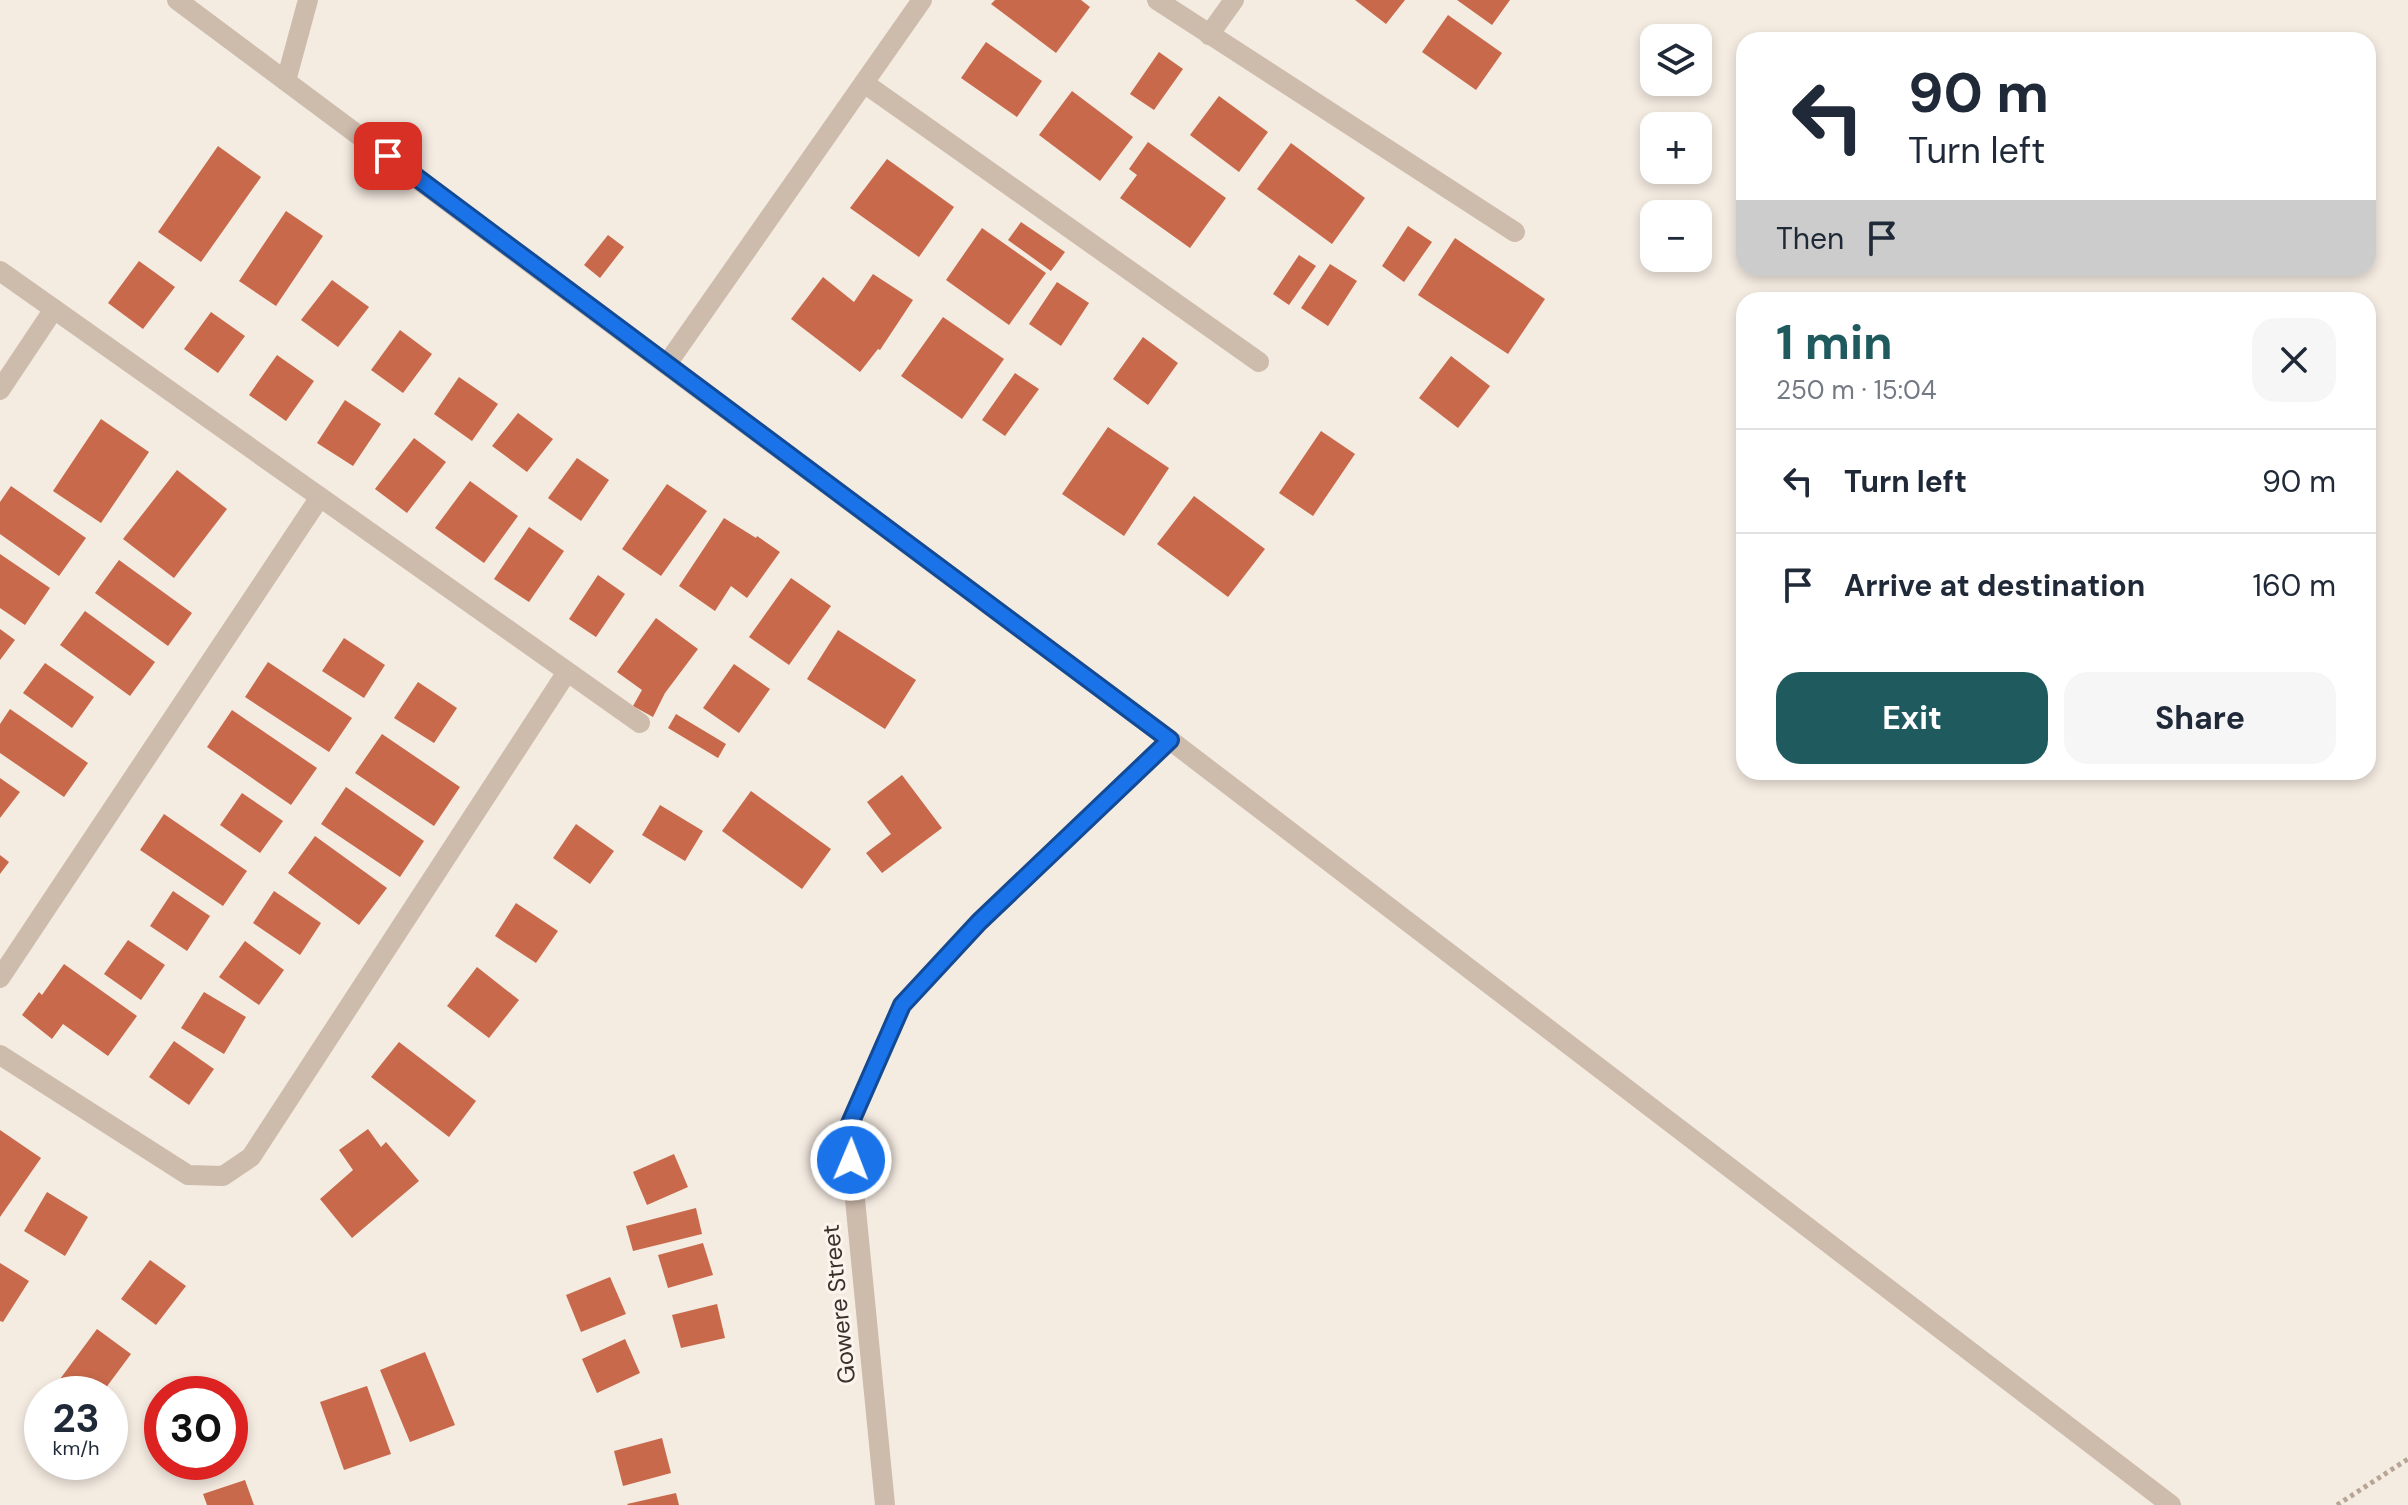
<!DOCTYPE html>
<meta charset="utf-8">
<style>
body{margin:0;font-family:"DM Sans",sans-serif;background:#f6f6f7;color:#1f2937;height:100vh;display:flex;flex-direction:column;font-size:30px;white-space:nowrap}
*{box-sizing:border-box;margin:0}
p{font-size:26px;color:#747a83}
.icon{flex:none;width:44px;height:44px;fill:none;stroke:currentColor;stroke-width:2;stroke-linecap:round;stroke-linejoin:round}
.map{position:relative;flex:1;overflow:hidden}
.details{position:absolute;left:1736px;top:292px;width:640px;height:488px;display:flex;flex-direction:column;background:#fff;border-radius:24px;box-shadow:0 4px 12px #0003}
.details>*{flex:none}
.guide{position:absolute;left:1736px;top:32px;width:640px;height:244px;border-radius:24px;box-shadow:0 4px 12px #0003;background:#fff;color:#1f2937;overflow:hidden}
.buttons{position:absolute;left:1640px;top:24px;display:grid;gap:16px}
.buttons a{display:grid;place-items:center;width:72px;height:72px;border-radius:16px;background:#fff;box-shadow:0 4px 12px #0003;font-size:40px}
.speed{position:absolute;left:24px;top:1376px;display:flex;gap:16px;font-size:40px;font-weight:700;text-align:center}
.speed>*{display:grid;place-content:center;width:104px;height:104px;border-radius:50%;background:#fff;box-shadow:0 4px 12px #0003;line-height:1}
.speed small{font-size:20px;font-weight:400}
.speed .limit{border:12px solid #d22;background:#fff;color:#111}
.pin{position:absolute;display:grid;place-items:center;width:68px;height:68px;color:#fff;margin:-34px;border-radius:16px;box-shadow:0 4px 12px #0006}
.me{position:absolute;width:88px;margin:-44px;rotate:1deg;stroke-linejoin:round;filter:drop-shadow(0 0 6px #0008)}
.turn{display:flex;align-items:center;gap:28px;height:168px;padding:0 40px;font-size:36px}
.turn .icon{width:104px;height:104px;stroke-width:2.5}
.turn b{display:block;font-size:56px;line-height:68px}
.then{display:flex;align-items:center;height:76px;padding:0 40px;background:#0003;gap:16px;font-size:30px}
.round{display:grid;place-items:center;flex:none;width:84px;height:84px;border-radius:24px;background:#f6f6f7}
.summary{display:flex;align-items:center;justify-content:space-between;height:136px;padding:0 40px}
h1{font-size:48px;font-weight:700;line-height:60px;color:#1f5a5e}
.cta{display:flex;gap:16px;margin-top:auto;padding:16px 40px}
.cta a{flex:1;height:92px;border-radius:24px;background:#1f5a5e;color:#fff;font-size:32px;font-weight:700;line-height:92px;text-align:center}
.cta a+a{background:#f6f6f7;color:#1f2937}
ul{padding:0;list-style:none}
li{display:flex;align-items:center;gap:24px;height:104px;padding:0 40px;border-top:2px solid #e0e1e3}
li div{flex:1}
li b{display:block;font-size:30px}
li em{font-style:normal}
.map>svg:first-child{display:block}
</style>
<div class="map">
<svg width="2408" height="1505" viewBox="0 0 2408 1505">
<rect width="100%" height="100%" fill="#f4ebe1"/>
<g fill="#c8694b">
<path d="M995,0H1081L1090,7L1056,53L991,4Z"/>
<path d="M1355,0H1405L1386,24Z"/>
<path d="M1457,0H1510L1492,25Z"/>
<path d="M1448,15L1502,53L1476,90L1422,52Z"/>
<path d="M986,42L1042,81L1017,117L961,78Z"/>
<path d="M1159,52L1183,69L1154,110L1130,94Z"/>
<path d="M1072,91L1133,137L1100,181L1039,135Z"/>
<path d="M1219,96L1268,132L1239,172L1190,135Z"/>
<path d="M1148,142L1226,198L1190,248L1120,198L1137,175L1129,169Z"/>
<path d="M1291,143L1365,198L1332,244L1257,189Z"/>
<path d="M218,146L261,177L201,262L158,232Z"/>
<path d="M887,159L954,207L919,257L850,208Z"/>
<path d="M286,211L323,236L276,306L239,281Z"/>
<path d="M1021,222L1065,252L1051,271L1008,240Z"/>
<path d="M1408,226L1432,242L1404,282L1382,266Z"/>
<path d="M982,228L1046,273L1009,325L946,280Z"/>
<path d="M608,235L624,247L600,278L584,265Z"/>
<path d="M1455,238L1545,299L1508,354L1418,295Z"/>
<path d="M1299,255L1316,266L1289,305L1273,294Z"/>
<path d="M139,261L175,287L143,329L108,303Z"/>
<path d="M1330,264L1357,281L1328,326L1301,308Z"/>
<path d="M873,274L913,300L880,350L878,349L860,372L791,319L823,277L854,302Z"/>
<path d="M332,280L369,307L338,347L301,320Z"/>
<path d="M1057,282L1089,303L1061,346L1029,324Z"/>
<path d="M211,312L245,336L218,373L184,349Z"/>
<path d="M943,317L1004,359L962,419L901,376Z"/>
<path d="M400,330L432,354L403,393L371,370Z"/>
<path d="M1143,337L1178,363L1148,405L1113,379Z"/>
<path d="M277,355L314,381L286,421L249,395Z"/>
<path d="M1451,356L1490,386L1458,428L1419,398Z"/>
<path d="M1015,373L1039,389L1005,436L982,420Z"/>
<path d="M459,377L498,404L472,441L434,414Z"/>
<path d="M345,400L381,424L353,466L317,443Z"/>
<path d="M518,413L553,439L527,472L492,446Z"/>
<path d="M101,419L149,452L101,523L53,491Z"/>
<path d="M1108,427L1169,468L1124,536L1062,494Z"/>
<path d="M1321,431L1355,454L1313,516L1279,493Z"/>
<path d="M414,438L446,462L407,513L375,489Z"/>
<path d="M577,458L609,480L581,521L548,498Z"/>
<path d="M177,470L227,509L174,578L123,539Z"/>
<path d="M470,481L518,516L484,563L435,528Z"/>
<path d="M667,484L707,511L661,576L622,549Z"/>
<path d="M11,486L86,538L59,576L0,534V502Z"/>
<path d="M1194,496L1265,549L1228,597L1157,544Z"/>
<path d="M724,518L756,538L757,536L780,552L747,598L731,586L715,611L679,586Z"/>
<path d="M529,527L564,551L529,602L494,579Z"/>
<path d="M0,554L50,588L25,625L0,608Z"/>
<path d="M119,560L192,613L168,646L95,593Z"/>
<path d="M598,575L625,594L596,637L569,619Z"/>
<path d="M791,578L831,606L789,665L749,637Z"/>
<path d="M85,611L155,662L130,696L60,645Z"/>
<path d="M656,618L698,649L665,693L653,717L633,706L642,690L617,672Z"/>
<path d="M0,629L15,640L0,660Z"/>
<path d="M838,630L916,680L885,729L807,679Z"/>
<path d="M344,638L385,665L364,698L322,671Z"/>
<path d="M268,662L352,718L329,752L245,697Z"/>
<path d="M45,663L94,697L72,728L23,693Z"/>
<path d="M734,664L770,689L739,733L703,708Z"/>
<path d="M418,682L457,708L434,743L394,718Z"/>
<path d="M10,709L88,763L64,797L0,753V724Z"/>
<path d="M232,710L317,768L291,805L207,747Z"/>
<path d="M676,714L726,744L718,758L668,728Z"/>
<path d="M382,734L460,787L434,826L355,773Z"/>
<path d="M902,775L942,828L882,873L866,853L891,834L867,802Z"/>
<path d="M0,778L20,792L0,818Z"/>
<path d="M346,787L424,841L400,877L321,824Z"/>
<path d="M751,791L831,849L802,889L722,831Z"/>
<path d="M242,793L283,821L260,853L220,825Z"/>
<path d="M660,805L703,831L685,861L642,835Z"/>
<path d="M164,814L247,871L223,906L140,850Z"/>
<path d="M576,824L614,851L590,884L553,858Z"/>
<path d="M315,836L387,888L359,925L288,873Z"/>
<path d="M0,855L9,862L0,874Z"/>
<path d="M173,891L210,916L187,951L150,926Z"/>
<path d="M274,891L321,923L300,955L253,923Z"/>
<path d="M516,903L558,931L536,963L495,936Z"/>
<path d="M128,940L165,965L141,1000L104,974Z"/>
<path d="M245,941L284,970L259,1005L219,977Z"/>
<path d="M64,964L137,1016L108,1056L63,1024L52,1039L22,1015L39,992L42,995Z"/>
<path d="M477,967L519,1000L489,1038L447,1006Z"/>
<path d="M204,992L246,1017L224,1054L181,1028Z"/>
<path d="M174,1041L214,1069L189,1105L149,1077Z"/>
<path d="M399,1042L476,1101L449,1137L371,1077Z"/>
<path d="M368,1129L381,1147L386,1142L419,1181L352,1238L320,1199L353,1170L339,1150Z"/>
<path d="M0,1130L41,1158L0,1217Z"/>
<path d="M674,1154L688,1187L647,1205L633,1172Z"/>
<path d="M47,1192L88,1217L65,1256L24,1231Z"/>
<path d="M696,1208L702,1234L633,1251L626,1226Z"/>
<path d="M703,1243L713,1275L668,1288L658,1255Z"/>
<path d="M150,1260L186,1286L156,1325L121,1299Z"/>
<path d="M0,1263L29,1281L3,1322L0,1321Z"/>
<path d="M610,1277L626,1314L581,1332L566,1295Z"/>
<path d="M717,1304L725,1338L681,1348L672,1315Z"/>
<path d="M97,1329L131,1354L105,1389L118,1399L110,1409V1394H49Z"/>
<path d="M625,1339L640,1373L597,1393L582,1359Z"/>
<path d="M425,1352L455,1425L410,1442L380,1370Z"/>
<path d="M367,1386L391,1454L344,1470L320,1402Z"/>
<path d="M662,1438L671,1473L623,1486L614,1451Z"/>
<path d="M245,1480L254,1505H207L203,1494Z"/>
<path d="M676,1493L679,1505H628L627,1504Z"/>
</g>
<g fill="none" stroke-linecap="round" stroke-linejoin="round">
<path stroke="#b9a596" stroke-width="5" stroke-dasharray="4 4" stroke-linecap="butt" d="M2337,1505L2408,1459"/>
<g stroke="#cdbbac" stroke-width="20">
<path d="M177,0L1170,740L2171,1505"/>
<path d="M1157,0L1515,232"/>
<path d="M1209,35L1234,0"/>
<path d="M286,81L308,0"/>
<path d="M864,83L1259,362"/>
<path d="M0,271L640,723"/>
<path d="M667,364L922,0"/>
<path d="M0,390L54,309"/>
<path d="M0,978L320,497"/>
<path d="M0,1055L188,1175L223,1176L251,1157L567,672"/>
<path d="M885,1505L848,1128L902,1005L979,922L1170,740"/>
</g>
</g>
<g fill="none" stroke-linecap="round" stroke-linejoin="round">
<g stroke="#114b97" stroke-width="20">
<path id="route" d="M388,156L1170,740L979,922L902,1005L848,1128L851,1160"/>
</g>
<use href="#route" stroke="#1a73e8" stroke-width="14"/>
</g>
<g text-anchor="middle" stroke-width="6" stroke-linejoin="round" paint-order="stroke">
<g font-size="24" fill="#3b302b" stroke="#fbf5ee">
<text transform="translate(839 1304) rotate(-96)" y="8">Gowere Street</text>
</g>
</g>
</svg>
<div class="buttons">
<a><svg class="icon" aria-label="layers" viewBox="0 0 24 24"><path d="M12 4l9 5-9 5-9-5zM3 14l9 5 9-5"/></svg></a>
<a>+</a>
<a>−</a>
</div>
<div class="speed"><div>23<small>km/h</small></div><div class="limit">30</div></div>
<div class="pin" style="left:388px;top:156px;background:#d93025"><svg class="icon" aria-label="arrive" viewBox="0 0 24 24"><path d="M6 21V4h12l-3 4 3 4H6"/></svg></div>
<svg class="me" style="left:851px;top:1160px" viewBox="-20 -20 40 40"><circle r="17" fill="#1a73e8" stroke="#fff" stroke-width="3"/><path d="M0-11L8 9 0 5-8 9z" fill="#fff"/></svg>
<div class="guide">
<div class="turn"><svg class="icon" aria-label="left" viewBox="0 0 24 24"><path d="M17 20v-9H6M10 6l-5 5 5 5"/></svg><div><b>90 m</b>Turn left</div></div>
<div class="then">Then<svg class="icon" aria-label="arrive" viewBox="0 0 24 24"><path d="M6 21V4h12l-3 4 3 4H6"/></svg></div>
</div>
<section class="details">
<div class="summary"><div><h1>1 min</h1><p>250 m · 15:04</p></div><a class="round"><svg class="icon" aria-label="close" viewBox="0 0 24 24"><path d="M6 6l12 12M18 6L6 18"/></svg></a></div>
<ul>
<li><svg class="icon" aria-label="left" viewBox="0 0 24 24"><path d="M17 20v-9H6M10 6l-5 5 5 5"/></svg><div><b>Turn left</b></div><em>90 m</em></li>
<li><svg class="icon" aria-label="arrive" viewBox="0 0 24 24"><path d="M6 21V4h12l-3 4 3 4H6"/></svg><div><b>Arrive at destination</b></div><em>160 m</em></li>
</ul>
<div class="cta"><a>Exit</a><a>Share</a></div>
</section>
</div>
